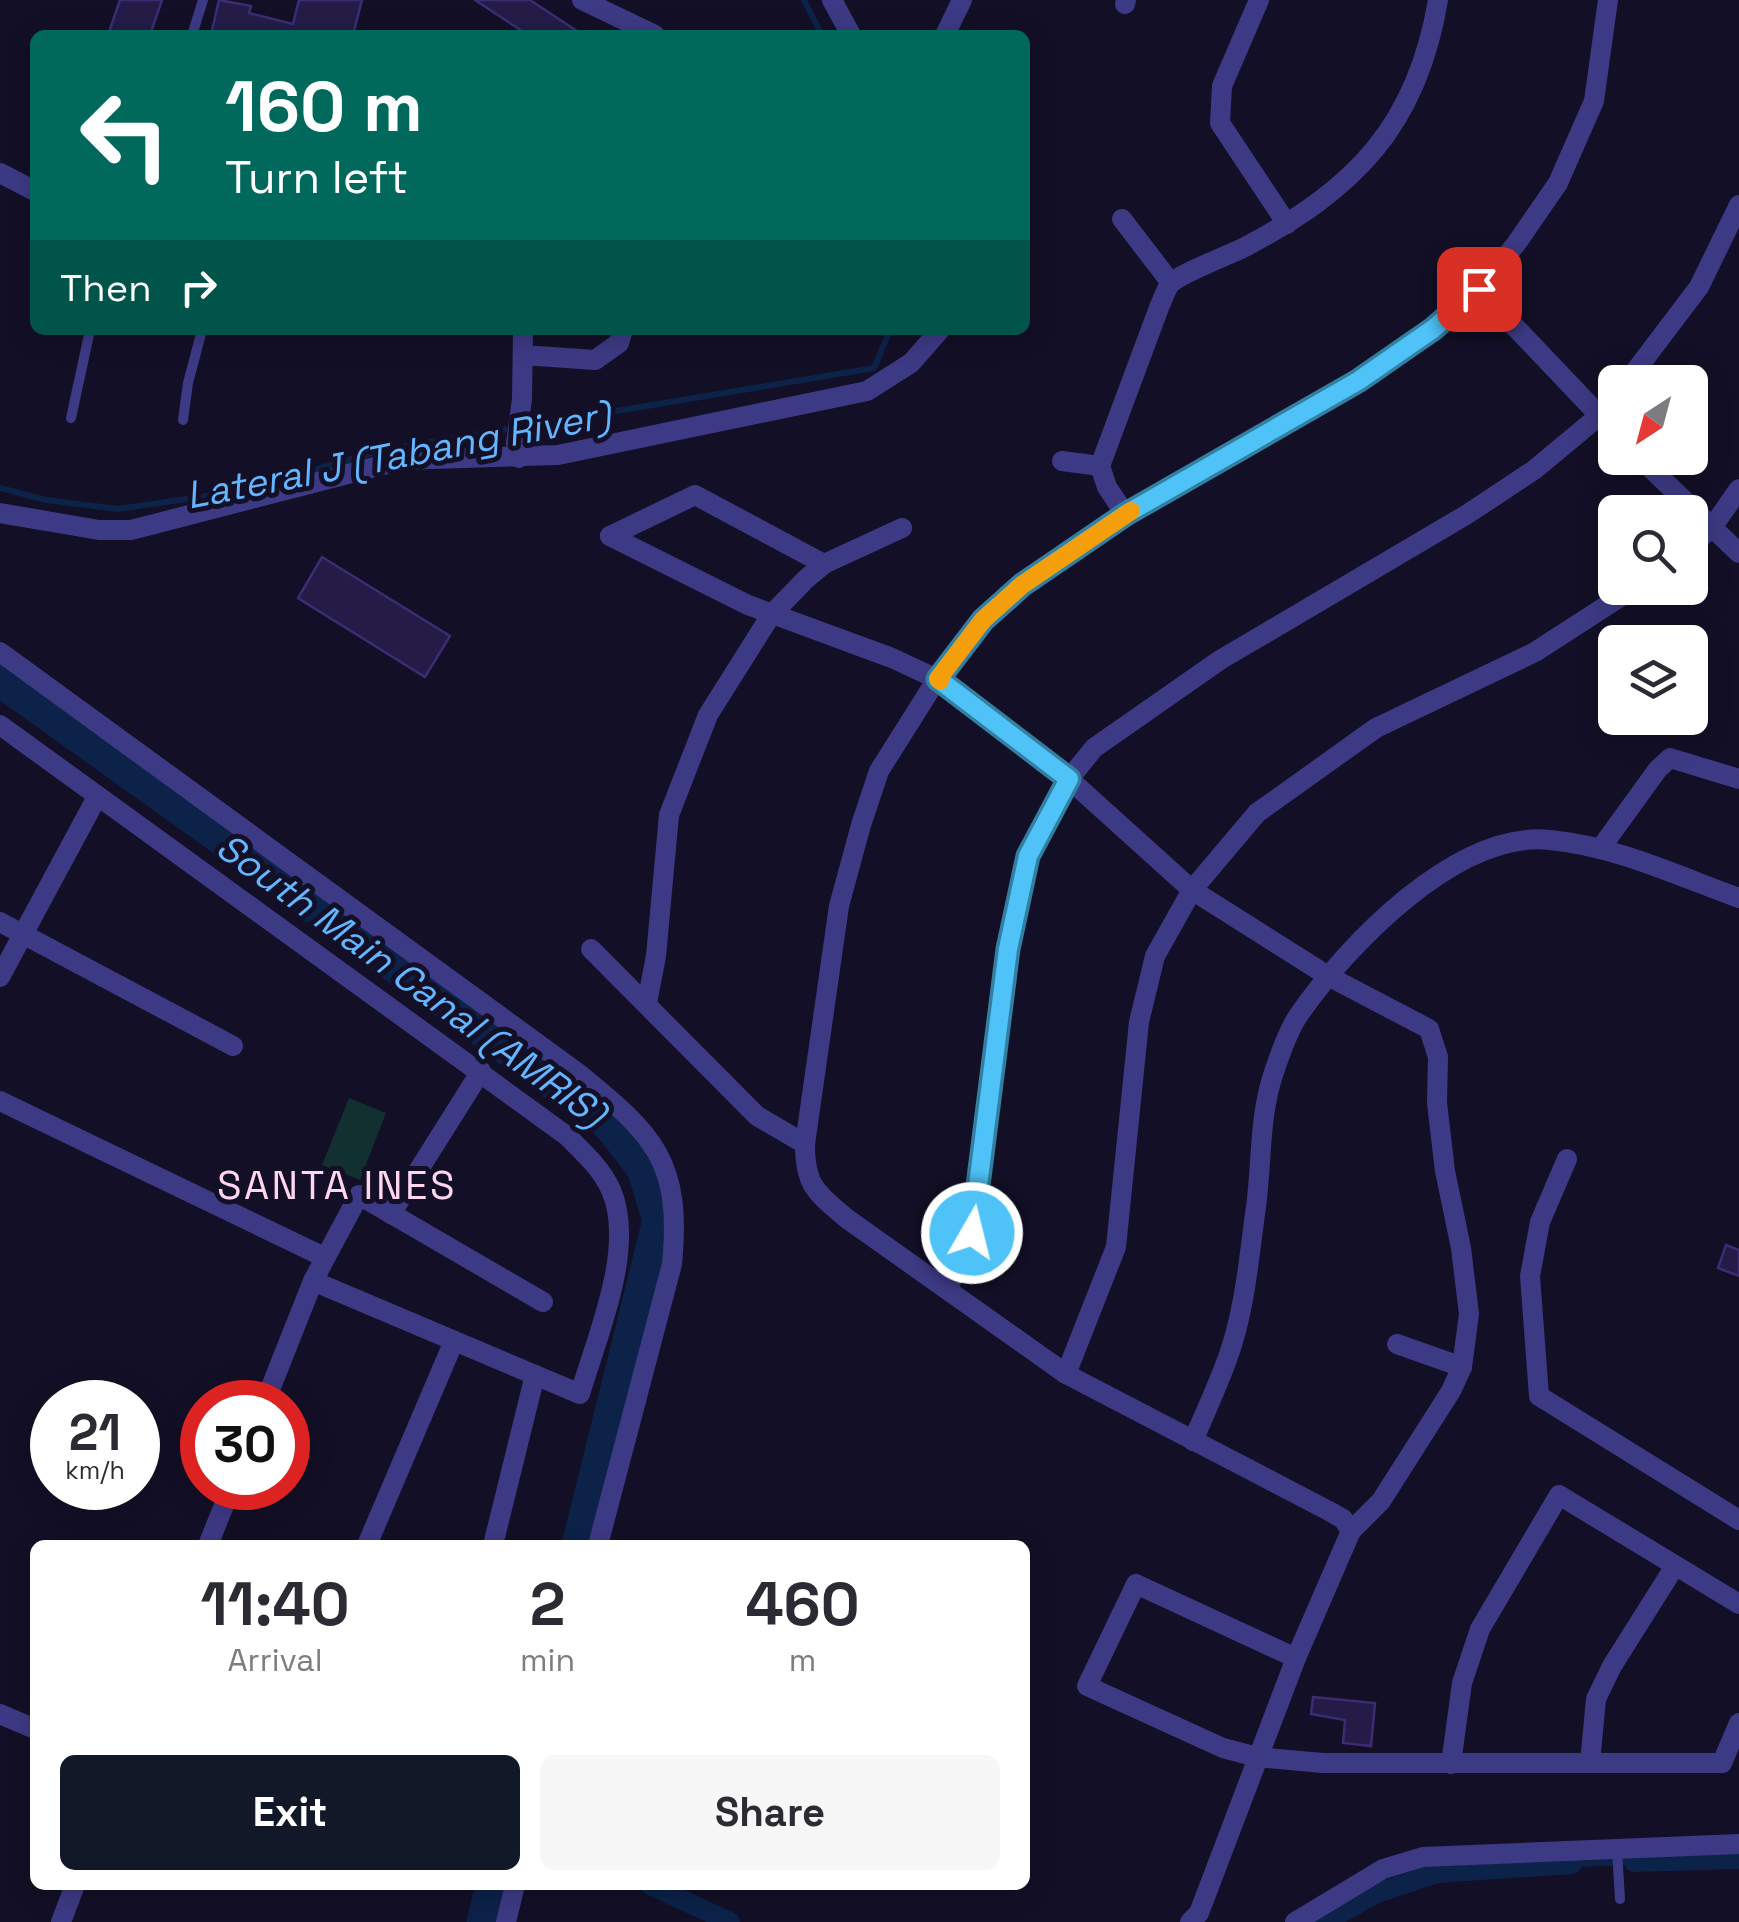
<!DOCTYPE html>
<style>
body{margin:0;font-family:"Space Grotesk",sans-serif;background:#f7f7f7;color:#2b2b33;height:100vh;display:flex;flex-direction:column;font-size:38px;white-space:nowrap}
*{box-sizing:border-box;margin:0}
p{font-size:32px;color:#7c7c81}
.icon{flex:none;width:55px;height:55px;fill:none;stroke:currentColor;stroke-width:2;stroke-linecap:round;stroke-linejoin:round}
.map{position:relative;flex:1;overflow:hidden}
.side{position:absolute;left:30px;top:1540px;width:1000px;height:350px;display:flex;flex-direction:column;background:#fff;border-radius:15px;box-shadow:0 5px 25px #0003}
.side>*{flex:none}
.guide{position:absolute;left:30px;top:30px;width:1000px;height:305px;border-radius:15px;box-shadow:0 5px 25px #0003;background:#00695c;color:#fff;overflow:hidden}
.needle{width:65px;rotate:216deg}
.tools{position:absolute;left:1598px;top:365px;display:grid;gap:20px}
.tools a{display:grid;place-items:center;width:110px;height:110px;border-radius:15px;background:#fff;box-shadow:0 5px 25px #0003;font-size:50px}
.speed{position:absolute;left:30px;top:1380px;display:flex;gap:20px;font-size:50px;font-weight:700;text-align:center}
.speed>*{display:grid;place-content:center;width:130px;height:130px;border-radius:50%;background:#fff;box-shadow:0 5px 25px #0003;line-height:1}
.speed small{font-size:25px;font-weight:400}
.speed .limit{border:15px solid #d22;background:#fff;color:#111}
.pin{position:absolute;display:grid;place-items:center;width:85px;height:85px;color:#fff;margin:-42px;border-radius:20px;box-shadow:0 5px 15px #0006}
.me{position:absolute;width:110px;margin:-55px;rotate:8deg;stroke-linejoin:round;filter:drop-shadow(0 0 8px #0008)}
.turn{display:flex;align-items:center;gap:35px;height:210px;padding:0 30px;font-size:45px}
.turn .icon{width:130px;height:130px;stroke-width:2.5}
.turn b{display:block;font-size:70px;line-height:85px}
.then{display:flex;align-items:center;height:95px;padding:0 30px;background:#0003;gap:20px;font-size:38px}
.eta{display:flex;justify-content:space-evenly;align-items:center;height:170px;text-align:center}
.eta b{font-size:60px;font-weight:600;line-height:70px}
.button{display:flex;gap:20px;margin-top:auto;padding:20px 30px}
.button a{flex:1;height:115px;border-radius:15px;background:#111827;color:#fff;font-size:40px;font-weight:600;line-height:115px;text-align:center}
.button a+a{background:#f7f7f7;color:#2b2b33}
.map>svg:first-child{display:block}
</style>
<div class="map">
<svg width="1739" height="1922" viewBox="0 0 1739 1922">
<rect width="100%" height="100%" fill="#130f26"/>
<path fill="#12302f" d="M349,1098L386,1113L360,1180L322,1165Z"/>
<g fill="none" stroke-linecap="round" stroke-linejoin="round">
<g stroke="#0c2248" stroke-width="6">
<path d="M804,0L822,35"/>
<path d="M0,488L46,500L118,509L241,491L383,450L874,368L890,330"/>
<path d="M1572,1864L1634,1862"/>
</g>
<g stroke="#0c2248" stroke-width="20">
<path d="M1634,1862L1739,1859"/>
<path d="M650,1885L730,1922"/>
<path d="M1325,1922L1377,1893L1437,1873L1572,1864"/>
</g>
<g stroke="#0c2248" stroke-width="35">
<path d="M0,679L253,860L609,1123L644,1168L660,1220L579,1545"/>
<path d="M484,1922L493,1885"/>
</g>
</g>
<g fill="#241b47" stroke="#3b2d73" stroke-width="2.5">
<path d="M120,0H162L150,35H108Z"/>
<path d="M219,0L251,6L249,13L293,24L299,0H362L353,35H211Z"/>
<path d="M475,0H530L583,35H528Z"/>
<path d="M322,557L450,636L425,677L298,598Z"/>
<path d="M1726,1245L1739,1250V1276L1718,1268Z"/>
<path d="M1313,1697L1375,1703L1371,1746L1343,1743L1345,1720L1311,1714Z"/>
</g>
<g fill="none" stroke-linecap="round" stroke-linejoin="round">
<g stroke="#3d3a85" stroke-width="10">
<path d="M192,35L203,0"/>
<path d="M71,418L90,330"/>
<path d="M183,420L188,383L202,330"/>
<path d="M1617,1851L1620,1899"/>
</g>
<g stroke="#3d3a85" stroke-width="20">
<path d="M582,0L655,35"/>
<path d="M832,0L851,35"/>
<path d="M1259,0L1222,86L1220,123L1287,224"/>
<path d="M1125,4L1126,0"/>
<path d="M945,35L962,0"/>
<path d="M0,173L35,191"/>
<path d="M1122,219L1171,283"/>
<path d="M1479,289L1615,432"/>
<path d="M523,355L595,360L619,343L623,330"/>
<path d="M1627,382L1699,287L1739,205"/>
<path d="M519,458L516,443L522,399L523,330"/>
<path d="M1640,458L1739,553"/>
<path d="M1062,461L1100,466"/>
<path d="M0,513L99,530H131L402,460L558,455L867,391L911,363L940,330"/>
<path d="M1125,514L1107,487L1100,466L1160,305C1163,299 1166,289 1170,284C1181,273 1229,255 1245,247C1355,189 1417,126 1438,0"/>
<path d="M610,536L748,605L892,658L937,679L1069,779L1192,890L1328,976L1429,1029L1438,1057L1437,1103L1445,1171L1461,1248L1469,1314L1462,1367L1451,1391L1381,1501L1351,1531"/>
<path d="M610,536L695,495L824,564"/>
<path d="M1690,545L1711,529L1739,489"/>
<path d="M0,652L578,1073C654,1135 682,1161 672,1264L598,1545"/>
<path d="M0,725L567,1136C584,1153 601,1168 611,1190C636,1248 597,1336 580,1394L313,1281"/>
<path d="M1600,849L1658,769L1670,758L1739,779"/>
<path d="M0,922L233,1046"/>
<path d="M591,949L757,1116L805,1144"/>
<path d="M0,977L97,797"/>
<path d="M647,1003L656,956L669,815L708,715L771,615L806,579L824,564L902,528"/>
<path d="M0,1101L324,1257"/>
<path d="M1567,1159L1540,1222L1530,1276L1539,1396L1739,1520"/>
<path d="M391,1214L481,1071"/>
<path d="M946,1289L959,1268L972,1233L1008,949L1028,856L1069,779L1094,748L1220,660L1466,515L1534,470L1599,416L1615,397"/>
<path d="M1397,1344L1462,1367"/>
<path d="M1066,1374L1116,1247L1139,1022L1155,956L1192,890L1257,813L1376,728L1535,652L1634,588"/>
<path d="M265,1402L313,1281L359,1195L543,1302"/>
<path d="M1193,1441C1205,1413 1218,1385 1228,1357C1245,1310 1249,1257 1256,1207C1262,1162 1259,1115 1274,1072C1280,1054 1288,1031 1298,1016C1347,945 1457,830 1550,840C1615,846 1678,876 1739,898"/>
<path d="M208,1545L231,1488"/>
<path d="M367,1545L454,1341"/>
<path d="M493,1545L535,1375"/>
<path d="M1296,1658L1136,1584L1087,1686L1223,1748L1257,1757L1323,1763H1722L1739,1723"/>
<path d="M0,1714L35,1729"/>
<path d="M1590,1763L1596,1699L1612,1666L1675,1566"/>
<path d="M1451,1764L1462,1683L1480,1629L1559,1495L1739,1604"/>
<path d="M61,1922L75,1885"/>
<path d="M506,1922L515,1885"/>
<path d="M1190,1922L1199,1913L1296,1658L1351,1531L1343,1519L1329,1511L1066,1374L846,1218C816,1192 805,1186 805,1144L839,906L861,825L879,771L937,679L983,621L1022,585L1125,514L1358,381L1433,329L1479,289L1516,244L1558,183L1594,101L1608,0"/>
<path d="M1295,1922L1383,1869L1423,1857L1739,1844"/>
</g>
</g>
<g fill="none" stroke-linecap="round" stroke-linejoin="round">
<g stroke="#337fa1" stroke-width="25">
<path id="route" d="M972,1233L1008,949L1028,856L1069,779L938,679L983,620L1022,585L1126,514L1358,381L1433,329L1479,289"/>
</g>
<use href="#route" stroke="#4fc3f7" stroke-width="18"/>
<path stroke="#f59e0b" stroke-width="18" d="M940,681L938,679L983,620L1022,585L1131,511"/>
</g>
<g text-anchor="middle" stroke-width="10" stroke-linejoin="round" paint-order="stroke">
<g font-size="38" font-style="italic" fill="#62b6ff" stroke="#130f26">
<text transform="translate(398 455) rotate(-11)" y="13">Lateral J (Tabang River)</text>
<text transform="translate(411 980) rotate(36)" y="13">South Main Canal (AMRIS)</text>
</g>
<g font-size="40" letter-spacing="2.5" fill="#ffd6f0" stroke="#130f26">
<text x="337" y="1199">SANTA INES</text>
</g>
</g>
</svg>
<div class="tools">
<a><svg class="needle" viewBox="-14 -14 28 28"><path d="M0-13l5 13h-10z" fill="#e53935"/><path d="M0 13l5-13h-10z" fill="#7c7c81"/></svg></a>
<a><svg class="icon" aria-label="search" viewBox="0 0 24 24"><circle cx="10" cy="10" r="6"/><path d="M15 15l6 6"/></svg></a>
<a><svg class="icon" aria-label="layers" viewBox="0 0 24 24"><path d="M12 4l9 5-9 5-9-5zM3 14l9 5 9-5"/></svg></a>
</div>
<div class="speed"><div>21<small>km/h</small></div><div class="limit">30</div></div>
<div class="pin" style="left:1479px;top:289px;background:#d93025"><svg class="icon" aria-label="arrive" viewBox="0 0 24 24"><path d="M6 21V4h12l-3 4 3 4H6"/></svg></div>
<svg class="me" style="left:972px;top:1233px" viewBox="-20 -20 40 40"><circle r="17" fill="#4fc3f7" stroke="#fff" stroke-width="3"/><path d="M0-11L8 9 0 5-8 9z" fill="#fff"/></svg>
<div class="guide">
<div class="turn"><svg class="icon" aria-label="left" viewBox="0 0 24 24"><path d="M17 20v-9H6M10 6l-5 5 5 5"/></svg><div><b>160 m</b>Turn left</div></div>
<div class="then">Then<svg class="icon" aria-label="right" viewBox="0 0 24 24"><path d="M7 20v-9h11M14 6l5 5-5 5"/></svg></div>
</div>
<section class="side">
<div class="eta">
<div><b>11:40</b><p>Arrival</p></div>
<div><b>2</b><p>min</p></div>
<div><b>460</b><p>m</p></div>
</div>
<div class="button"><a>Exit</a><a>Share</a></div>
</section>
</div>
